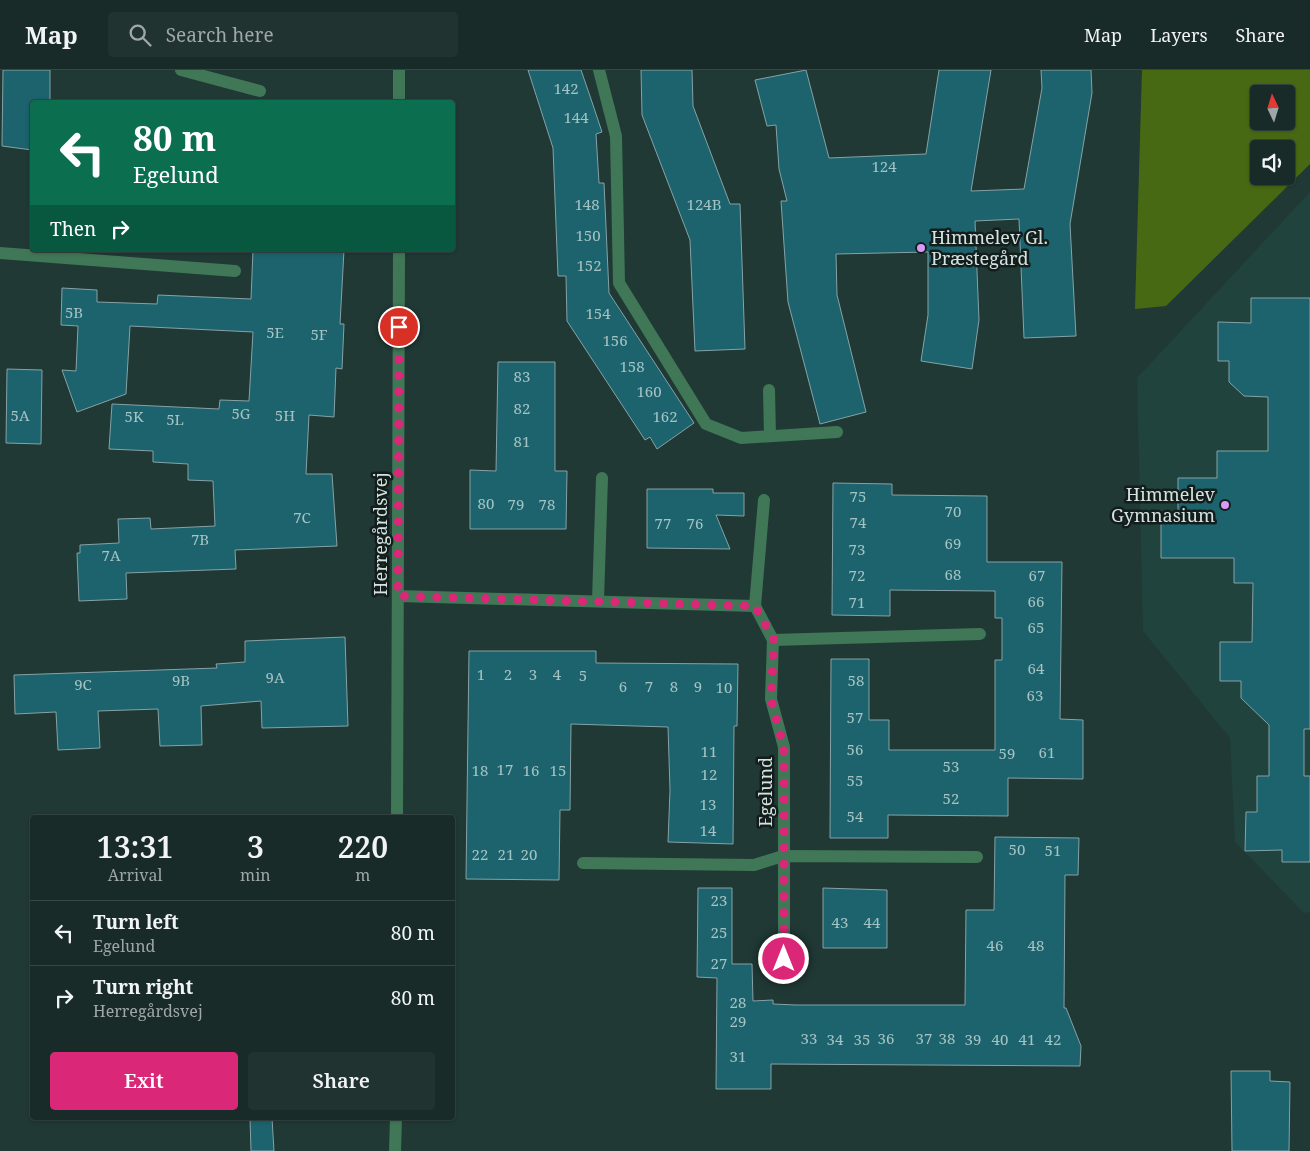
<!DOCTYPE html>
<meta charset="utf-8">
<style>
body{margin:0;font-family:"Noto Serif",serif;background:#213330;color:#f1f3f6;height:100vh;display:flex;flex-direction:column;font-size:19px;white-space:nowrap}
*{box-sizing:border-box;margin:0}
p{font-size:16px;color:#9fa7a8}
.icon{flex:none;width:28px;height:28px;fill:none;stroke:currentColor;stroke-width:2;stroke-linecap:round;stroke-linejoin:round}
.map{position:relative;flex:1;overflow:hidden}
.side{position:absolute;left:30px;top:745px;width:425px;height:305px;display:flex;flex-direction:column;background:#182b28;border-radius:5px;box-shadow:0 1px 4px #0004,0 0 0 1px #364745}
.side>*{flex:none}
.banner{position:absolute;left:30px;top:30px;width:425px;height:152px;border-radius:5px;box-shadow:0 1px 4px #0004,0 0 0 1px #364745;background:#0b6e4f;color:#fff;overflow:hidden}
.needle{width:32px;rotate:356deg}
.fabs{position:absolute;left:1250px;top:15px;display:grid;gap:10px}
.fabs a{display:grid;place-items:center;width:45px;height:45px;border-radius:5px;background:#182b28;box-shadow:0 1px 4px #0004,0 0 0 1px #364745;font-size:25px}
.pin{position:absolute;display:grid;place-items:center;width:42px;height:42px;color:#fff;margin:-21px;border:2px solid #fff;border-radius:50%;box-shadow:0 1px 5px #0007}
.me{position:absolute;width:55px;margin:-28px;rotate:0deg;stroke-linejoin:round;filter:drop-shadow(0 0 4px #0008)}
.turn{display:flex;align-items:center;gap:18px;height:105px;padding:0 20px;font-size:22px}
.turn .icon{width:65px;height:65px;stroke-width:2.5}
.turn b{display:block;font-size:35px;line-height:42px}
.then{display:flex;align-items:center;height:48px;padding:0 20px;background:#0003;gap:10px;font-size:19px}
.eta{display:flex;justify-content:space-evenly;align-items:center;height:85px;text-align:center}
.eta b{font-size:30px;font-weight:600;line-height:35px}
.action{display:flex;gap:10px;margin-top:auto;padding:10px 20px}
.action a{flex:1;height:58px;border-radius:5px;background:#db2777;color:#fff;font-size:20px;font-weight:600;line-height:58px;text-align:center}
.action a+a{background:#213330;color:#f1f3f6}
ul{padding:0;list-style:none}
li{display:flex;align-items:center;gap:15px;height:65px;padding:0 20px;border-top:1px solid #364745}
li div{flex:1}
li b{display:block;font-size:19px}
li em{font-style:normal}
header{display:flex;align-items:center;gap:30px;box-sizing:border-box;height:70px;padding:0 25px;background:#182b28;border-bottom:1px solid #364745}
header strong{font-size:24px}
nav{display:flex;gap:28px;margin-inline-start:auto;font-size:18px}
.search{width:350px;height:45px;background:#213330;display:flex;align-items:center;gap:12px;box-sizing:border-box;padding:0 18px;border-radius:5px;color:#9fa7a8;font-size:19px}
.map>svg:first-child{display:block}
</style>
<header>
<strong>Map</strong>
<div class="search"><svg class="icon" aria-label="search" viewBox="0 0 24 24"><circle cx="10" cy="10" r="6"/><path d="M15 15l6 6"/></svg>Search here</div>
<nav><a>Map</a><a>Layers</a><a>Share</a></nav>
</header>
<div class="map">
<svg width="1310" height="1081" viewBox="0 0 1310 1081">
<rect width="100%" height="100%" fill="#203935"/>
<path fill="#20433e" d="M1310,122V842L1304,843L1235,772L1230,668L1143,561L1137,308Z"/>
<path fill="#486914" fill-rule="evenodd" d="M1142,0H1310V94L1166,236L1135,239ZM1259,24H1286V51H1259ZM1259,79H1286V106H1259Z"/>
<g fill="#1c636d" stroke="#86a2a7">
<path d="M3,0H50V32H32V80L2,76Z"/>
<path d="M528,0H581L592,32L602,62L596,64L599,113H604L609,223L694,353L657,379L650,367L645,370L567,251L566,206H558L553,78Z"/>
<path d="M641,0H692L693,36L730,134H740L745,279L695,281L690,170L642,45Z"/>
<path d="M806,0L829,88L926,84L939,0H991L971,121L1024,119L1042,18L1041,0H1091L1092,23L1070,154L1076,266L1024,268L1019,149L975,151L979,250L972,299L921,291L928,245V182L836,184L837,225L866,342L820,354L788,232L781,131H787L779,99L776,55L767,56L755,10Z"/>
<path d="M253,180H344L340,254H344L342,299L336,298L334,347L309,345L306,404H332L337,476L235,480L236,499L126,503L127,529L79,531L77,483H80V475L119,473L118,449L150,448L151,459L215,456L213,411L188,410V394L153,392V381L109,379L112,334L219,339L220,330L249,331L253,262L130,256L126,324L77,342L62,300L76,301L78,256L61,255L62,218L97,220V232L157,234L158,225L251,229Z"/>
<path d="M1251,228H1310V659H1304V706H1310V792H1282V780L1245,781L1246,742H1257V706H1269V655L1241,628V611H1220V572H1252L1253,513H1234V488H1161V448H1178V408H1217V381H1268V327L1244,326L1229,312V291H1218V252L1251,253Z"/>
<path d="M498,292H555V401H567L566,459H470V400L496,401Z"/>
<path d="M7,299L42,300L41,374L6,373Z"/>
<path d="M833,413L892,414V425L987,426V492H1062L1060,649L1083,650V709L1008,708V746L888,745V768H830L831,589H869V650H889V680H995V590H1002V548H995V521L890,520V546L832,545Z"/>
<path d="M647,419H713V423H744V446L716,445L730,479L647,478Z"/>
<path d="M345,567L348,656L262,658L261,631L201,636L202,675L160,676L158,639L98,641L100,678L58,680L56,642L15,644L14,605L217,598L216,594L245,592V571Z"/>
<path d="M469,581H596V593L738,594L737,656H734L733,774L668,772L670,720L668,657L571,654L570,740H560L559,810L466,809Z"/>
<path d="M995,767L1079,768L1078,805H1065L1064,938H1066L1081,976L1080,996L771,994V1019H716L717,908L697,907L698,818H732V894H752L753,931L773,930V934L796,935H965L966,840H994Z"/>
<path d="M823,818L887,820V878H823Z"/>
<path d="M1231,1001H1270V1011L1290,1012L1289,1081H1232Z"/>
<path d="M250,1048H272L274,1081H251Z"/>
</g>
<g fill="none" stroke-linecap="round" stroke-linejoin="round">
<path stroke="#407756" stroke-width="12" d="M0,183L235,201"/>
<g stroke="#407756" stroke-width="12">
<path d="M181,0L260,21"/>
<path d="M599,0L616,66L619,213L706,354L741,368L837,362"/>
<path d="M769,320L770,366"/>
<path d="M398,526L755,536L773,570L771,629L784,677V889"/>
<path d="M598,530L602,408"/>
<path d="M755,536L764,430"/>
<path d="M773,570L980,564"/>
<path d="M583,793L754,795L783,786L977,787"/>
</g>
<g stroke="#407756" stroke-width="12">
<path d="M399,32V0"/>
<path d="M397,748L399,180"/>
<path d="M395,1081L396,1048"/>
</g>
</g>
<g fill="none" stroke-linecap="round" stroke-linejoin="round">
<path stroke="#db2777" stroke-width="9" stroke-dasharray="0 16.2" d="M399,257L398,526L755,536L774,570L771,629L784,678V889"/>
</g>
<g fill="#d99af7" stroke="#131e1c" stroke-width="2">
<circle cx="921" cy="178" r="5"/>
<circle cx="1225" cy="435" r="5"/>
</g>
<g text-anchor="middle" stroke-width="5" stroke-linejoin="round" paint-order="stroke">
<g font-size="15" fill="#a6c3c3">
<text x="566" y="24">142</text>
<text x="576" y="53">144</text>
<text x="884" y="102">124</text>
<text x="587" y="140">148</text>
<text x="704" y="140">124B</text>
<text x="588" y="171">150</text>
<text x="589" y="201">152</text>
<text x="74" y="248">5B</text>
<text x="598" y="249">154</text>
<text x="275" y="268">5E</text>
<text x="319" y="270">5F</text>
<text x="615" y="276">156</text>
<text x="632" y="302">158</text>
<text x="522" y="312">83</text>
<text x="649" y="327">160</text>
<text x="522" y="344">82</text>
<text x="241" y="349">5G</text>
<text x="20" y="351">5A</text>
<text x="285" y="351">5H</text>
<text x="134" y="352">5K</text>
<text x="665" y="352">162</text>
<text x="175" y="355">5L</text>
<text x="522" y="377">81</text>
<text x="858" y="432">75</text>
<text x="486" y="439">80</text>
<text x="516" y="440">79</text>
<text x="547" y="440">78</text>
<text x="953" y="447">70</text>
<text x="302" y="453">7C</text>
<text x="858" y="458">74</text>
<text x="663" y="459">77</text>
<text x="695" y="459">76</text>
<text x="200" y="475">7B</text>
<text x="953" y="479">69</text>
<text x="857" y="485">73</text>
<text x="111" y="491">7A</text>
<text x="953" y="510">68</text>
<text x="857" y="511">72</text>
<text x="1037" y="511">67</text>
<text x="1036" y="537">66</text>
<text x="857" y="538">71</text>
<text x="1036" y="563">65</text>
<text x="1036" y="604">64</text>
<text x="481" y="610">1</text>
<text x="508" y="610">2</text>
<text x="533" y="610">3</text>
<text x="557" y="610">4</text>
<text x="583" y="611">5</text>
<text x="275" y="613">9A</text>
<text x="181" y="616">9B</text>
<text x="856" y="616">58</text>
<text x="83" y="620">9C</text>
<text x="623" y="622">6</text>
<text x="649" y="622">7</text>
<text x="674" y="622">8</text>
<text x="698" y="622">9</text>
<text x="724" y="623">10</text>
<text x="1035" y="631">63</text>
<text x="855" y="653">57</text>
<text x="855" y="685">56</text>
<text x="709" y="687">11</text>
<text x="1047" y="688">61</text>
<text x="1007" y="689">59</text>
<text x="951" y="702">53</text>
<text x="505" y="705">17</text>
<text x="480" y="706">18</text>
<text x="531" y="706">16</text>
<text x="558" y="706">15</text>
<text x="709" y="710">12</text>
<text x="855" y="716">55</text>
<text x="951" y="734">52</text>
<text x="708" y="740">13</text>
<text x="855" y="752">54</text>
<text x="708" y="766">14</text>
<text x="1017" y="785">50</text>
<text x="1053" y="786">51</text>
<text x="480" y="790">22</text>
<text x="506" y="790">21</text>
<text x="529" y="790">20</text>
<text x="719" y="836">23</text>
<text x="840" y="858">43</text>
<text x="872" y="858">44</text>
<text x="719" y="868">25</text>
<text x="995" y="881">46</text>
<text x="1036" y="881">48</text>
<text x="719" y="899">27</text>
<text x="738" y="938">28</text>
<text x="738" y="957">29</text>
<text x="809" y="974">33</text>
<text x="886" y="974">36</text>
<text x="924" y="974">37</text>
<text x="947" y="974">38</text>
<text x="835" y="975">34</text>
<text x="862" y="975">35</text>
<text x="973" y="975">39</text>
<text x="1000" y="975">40</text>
<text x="1027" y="975">41</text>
<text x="1053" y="975">42</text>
<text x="738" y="992">31</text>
</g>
<g font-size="18" fill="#d4e3e0" stroke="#131e1c" text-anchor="start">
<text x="931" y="174">Himmelev Gl.<tspan x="931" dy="21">Præstegård</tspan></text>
<text x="1215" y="431" text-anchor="end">Himmelev<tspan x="1215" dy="21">Gymnasium</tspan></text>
</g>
<g font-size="18" fill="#d4e3e0" stroke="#131e1c">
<text transform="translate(381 464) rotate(-90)" y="6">Herregårdsvej</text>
<text transform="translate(766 722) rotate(-90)" y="6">Egelund</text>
</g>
</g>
</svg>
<div class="fabs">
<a><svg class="needle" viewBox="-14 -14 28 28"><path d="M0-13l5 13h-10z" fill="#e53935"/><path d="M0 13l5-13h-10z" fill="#9fa7a8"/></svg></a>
<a><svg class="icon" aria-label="sound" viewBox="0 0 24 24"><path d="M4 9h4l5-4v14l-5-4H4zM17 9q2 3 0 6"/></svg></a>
</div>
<div class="pin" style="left:399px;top:257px;background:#d93025"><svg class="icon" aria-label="arrive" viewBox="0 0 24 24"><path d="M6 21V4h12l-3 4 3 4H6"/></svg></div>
<svg class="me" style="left:784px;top:889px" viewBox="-20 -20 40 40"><circle r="17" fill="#db2777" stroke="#fff" stroke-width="3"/><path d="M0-11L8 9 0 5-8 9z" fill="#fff"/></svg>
<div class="banner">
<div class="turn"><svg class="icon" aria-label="left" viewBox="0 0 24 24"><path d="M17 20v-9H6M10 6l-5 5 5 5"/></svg><div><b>80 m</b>Egelund</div></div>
<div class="then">Then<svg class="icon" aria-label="right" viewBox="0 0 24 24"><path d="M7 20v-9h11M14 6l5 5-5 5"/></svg></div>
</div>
<section class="side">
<div class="eta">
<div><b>13:31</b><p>Arrival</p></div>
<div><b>3</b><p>min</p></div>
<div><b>220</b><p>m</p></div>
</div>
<ul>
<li><svg class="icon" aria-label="left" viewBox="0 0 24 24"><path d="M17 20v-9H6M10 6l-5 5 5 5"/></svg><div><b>Turn left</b><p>Egelund</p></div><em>80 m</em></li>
<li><svg class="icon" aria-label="right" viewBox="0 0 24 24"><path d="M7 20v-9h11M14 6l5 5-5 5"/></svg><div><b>Turn right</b><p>Herregårdsvej</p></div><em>80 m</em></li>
</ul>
<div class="action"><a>Exit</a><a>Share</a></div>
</section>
</div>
